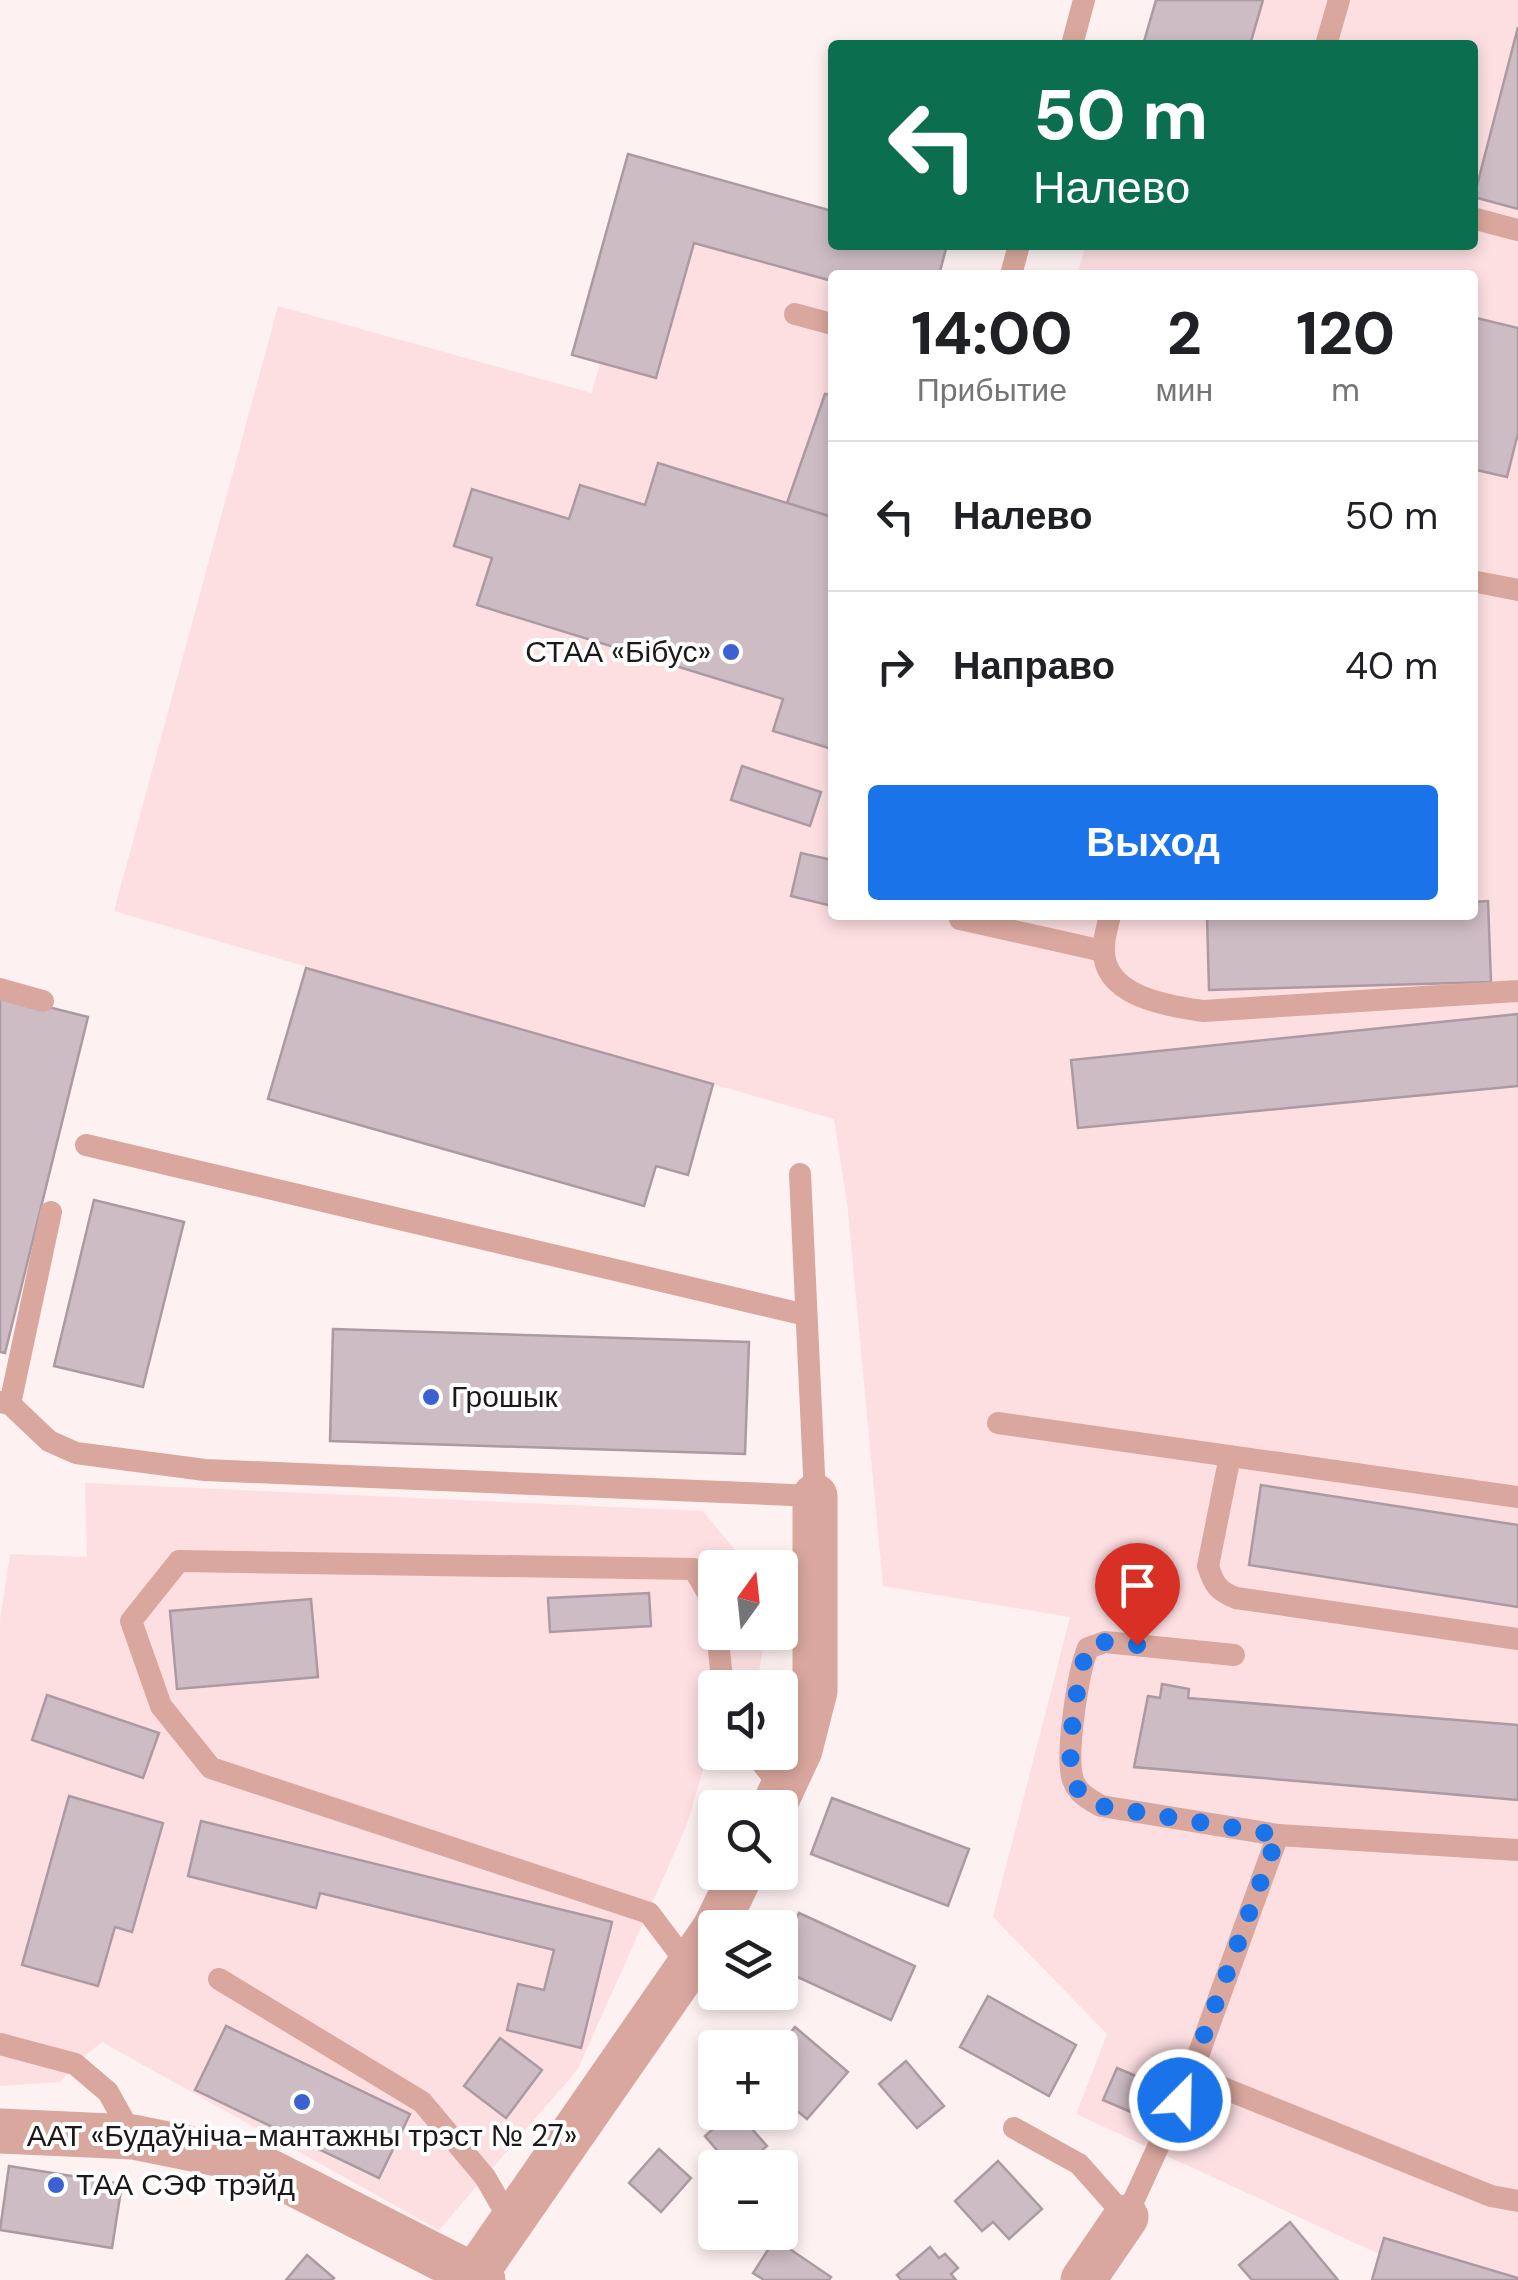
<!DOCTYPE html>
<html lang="ru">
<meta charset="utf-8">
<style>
body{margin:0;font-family:"DM Sans",sans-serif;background:#f2f2f2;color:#202124;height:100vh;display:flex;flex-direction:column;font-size:38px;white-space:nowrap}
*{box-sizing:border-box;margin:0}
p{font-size:32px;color:#757577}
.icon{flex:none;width:55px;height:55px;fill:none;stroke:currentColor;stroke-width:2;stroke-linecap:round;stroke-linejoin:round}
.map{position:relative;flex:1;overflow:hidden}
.drawer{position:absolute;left:828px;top:270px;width:650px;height:650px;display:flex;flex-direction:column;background:#fff;border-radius:10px;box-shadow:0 5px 15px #0003}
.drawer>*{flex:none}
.top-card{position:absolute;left:828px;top:40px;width:650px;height:210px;border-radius:10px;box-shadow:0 5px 15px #0003;background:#0b6e4f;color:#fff;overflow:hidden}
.needle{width:65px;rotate:15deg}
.fabs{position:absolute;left:698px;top:1550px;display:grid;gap:20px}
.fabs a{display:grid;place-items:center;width:100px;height:100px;border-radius:10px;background:#fff;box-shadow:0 5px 15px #0003;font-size:50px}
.pin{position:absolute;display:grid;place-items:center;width:85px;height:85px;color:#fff;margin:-102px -42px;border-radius:50% 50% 50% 0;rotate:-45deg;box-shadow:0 0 10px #0007}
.pin .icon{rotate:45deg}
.me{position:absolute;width:110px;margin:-55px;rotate:23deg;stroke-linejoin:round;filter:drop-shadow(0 0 8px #0008)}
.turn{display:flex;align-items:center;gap:35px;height:210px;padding:0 40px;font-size:45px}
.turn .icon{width:130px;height:130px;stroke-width:2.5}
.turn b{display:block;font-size:70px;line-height:85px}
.eta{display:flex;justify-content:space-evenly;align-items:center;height:170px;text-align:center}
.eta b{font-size:60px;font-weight:800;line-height:70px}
.action{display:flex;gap:20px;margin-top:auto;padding:20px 40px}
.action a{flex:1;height:115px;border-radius:10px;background:#1a73e8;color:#fff;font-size:40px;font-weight:800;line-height:115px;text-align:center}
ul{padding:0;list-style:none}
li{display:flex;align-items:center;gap:30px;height:150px;padding:0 40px;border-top:2px solid #e0e0e0}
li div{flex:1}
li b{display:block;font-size:38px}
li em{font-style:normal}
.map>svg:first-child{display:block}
</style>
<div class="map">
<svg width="1518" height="2280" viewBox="0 0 1518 2280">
<rect width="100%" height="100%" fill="#fef1f2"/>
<g fill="#fddfe2">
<path d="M1156,0H1518V2280L1381,2255L1076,2114L1107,2034L993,1917L1070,1617L883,1586L847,1202L834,1119L114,911L278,306L592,393L600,363L572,355L628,154L832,211V915H1472V275H1077L1086,245H1472V45H1143Z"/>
<path d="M85,1483L703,1511L749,1567L715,1568V1632L766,1633L756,1687L715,1688V1730L686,1827L578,2069L439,2230L102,2042L75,2064L60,2082L0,2086V1620L10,1554L87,1557Z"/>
</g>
<g fill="#cebcc4" stroke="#ac9aa2" stroke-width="2.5">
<path d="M1156,0H1263L1250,45H1143Z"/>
<path d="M1518,27V209L1474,197Z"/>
<path d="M628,154L832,211V245H947L939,275H832V281L694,243L656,378L572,355Z"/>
<path d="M1472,317L1518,328V433L1507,477L1472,469Z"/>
<path d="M825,394L832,395V517L787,503Z"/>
<path d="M658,463L832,517V749L773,731L783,699L477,605L492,558L454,546L472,489L569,519L580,485L645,505Z"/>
<path d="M742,766L821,792L810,826L731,800Z"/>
<path d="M801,853L832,860V906L791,896Z"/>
<path d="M1488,901L1491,982L1209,990L1207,915H1472V902Z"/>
<path d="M306,968L713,1084L688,1175L656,1166L644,1206L268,1099Z"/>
<path d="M0,995L88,1017L5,1353L0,1352Z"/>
<path d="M1518,1014V1086L1078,1128L1071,1060Z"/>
<path d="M94,1200L184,1222L143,1387L54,1366Z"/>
<path d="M333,1329L749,1342L745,1454L330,1441Z"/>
<path d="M1261,1485L1518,1525V1607L1249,1565Z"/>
<path d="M649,1593L651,1626L550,1632L548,1598Z"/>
<path d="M311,1599L318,1677L177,1689L170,1611Z"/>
<path d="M1162,1684L1189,1689L1188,1698L1518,1725V1800L1134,1767L1148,1696L1160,1698Z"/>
<path d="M47,1695L159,1733L143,1778L32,1740Z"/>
<path d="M69,1796L163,1823L132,1932L115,1927L98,1986L22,1965Z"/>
<path d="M832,1798L969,1849L948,1906L811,1854Z"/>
<path d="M201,1821L612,1922L581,2048L507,2030L518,1984L544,1990L554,1950L320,1893L316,1908L188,1876Z"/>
<path d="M799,1913L915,1966L891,2020L780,1969V1955Z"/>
<path d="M988,1996L1076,2045L1049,2096L960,2047Z"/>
<path d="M226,2026L410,2114L379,2178L195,2090Z"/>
<path d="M795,2027L848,2072L807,2119L780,2097V2048H777Z"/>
<path d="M500,2038L542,2070L506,2118L464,2086Z"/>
<path d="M906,2061L944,2106L917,2128L879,2084Z"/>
<path d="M1117,2068L1171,2091L1157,2123L1103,2100Z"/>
<path d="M732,2112H737L767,2146L742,2168H732L705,2136Z"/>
<path d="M659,2149L691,2178L661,2212L629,2183Z"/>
<path d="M998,2161L1042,2209L1009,2239L993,2222L982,2231L955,2201Z"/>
<path d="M9,2166L122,2184L112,2248L0,2230Z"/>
<path d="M1290,2222L1338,2280H1252L1239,2265Z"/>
<path d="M1384,2238L1518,2278V2280H1372Z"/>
<path d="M775,2239L831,2277L829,2280H764L753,2273Z"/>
<path d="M930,2247L939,2258L945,2254L958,2268L951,2274L956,2280H901L897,2275Z"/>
<path d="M307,2255L334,2278L332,2280H286Z"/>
</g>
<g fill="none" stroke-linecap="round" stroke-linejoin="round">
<g stroke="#d9a79d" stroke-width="22">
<path d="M1072,45L1084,0"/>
<path d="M1326,45L1339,0"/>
<path d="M1472,218L1518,230"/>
<path d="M1011,275L1019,245"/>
<path d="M795,314L832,324"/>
<path d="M1472,581L1518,590"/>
<path d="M1110,915C1108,925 1104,936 1104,947C1101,996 1167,1006 1203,1011L1518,991"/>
<path d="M960,919L1103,951"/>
<path d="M0,989L43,1001"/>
<path d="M86,1145L806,1315"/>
<path d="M0,1402L10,1404L49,1441L76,1453L205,1470L815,1496L800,1174"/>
<path d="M10,1404L51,1212"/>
<path d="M998,1423L1518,1497"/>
<path d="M1230,1456L1208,1566C1214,1585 1218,1591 1236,1598L1518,1639"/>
<path d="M717,1632L723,1688"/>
<path d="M1234,1655L1105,1642L1088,1648C1078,1672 1065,1756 1073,1780C1078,1794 1089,1799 1101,1806L1278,1835L1518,1850"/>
<path d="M753,1752L782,1788"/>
<path d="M689,1966L649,1913L211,1768L161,1706L131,1621L179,1561L694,1569L714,1604L715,1612"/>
<path d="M219,1979L422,2102L485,2177L511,2222"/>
<path d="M0,2044L75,2064L108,2092L133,2137"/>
<path d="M1191,2075L1491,2196L1518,2201"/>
<path d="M1014,2128L1079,2164L1126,2217L1191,2075L1278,1835"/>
</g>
<g stroke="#d9a79d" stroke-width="45">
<path d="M773,1808L800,1750L815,1691V1496"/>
<path d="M715,1928L742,1872"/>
<path d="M0,2131L133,2137L247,2160L483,2280"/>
<path d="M471,2280L715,1928"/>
<path d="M1083,2280L1126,2217"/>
</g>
</g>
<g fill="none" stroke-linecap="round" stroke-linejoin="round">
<path stroke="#1a73e8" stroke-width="18" stroke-dasharray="0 32.4" d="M1137,1645L1105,1642L1088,1648C1078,1672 1065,1755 1073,1780C1078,1794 1089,1799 1101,1806L1278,1835L1180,2100"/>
</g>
<g fill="#3c61d2" stroke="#fff" stroke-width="4">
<circle cx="731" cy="652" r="10"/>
<circle cx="431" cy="1397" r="10"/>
<circle cx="302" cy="2102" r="10"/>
<circle cx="56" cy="2185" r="10"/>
</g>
<g text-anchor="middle" stroke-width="8" stroke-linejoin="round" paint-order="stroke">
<g font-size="30" fill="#1f1819" stroke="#fff" text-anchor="start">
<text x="711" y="662" text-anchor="end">СТАА «Бібус»</text>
<text x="451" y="1407">Грошык</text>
<text x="302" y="2146" text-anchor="middle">ААТ «Будаўніча-мантажны трэст № 27»</text>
<text x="76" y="2195">ТАА СЭФ трэйд</text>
</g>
</g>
</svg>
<div class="fabs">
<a><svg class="needle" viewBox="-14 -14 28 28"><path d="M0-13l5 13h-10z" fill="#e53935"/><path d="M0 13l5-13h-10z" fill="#757577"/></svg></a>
<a><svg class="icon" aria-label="sound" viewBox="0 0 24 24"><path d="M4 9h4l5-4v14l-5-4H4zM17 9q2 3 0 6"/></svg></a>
<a><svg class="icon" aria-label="search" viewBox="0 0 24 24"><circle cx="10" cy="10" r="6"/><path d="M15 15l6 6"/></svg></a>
<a><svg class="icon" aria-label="layers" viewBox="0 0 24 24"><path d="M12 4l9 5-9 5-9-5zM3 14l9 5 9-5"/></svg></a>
<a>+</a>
<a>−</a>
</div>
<div class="pin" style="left:1137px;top:1645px;background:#d93025"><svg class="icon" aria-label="arrive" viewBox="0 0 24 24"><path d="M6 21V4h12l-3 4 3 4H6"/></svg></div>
<svg class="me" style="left:1180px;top:2100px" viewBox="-20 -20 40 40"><circle r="17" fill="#1a73e8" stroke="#fff" stroke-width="3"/><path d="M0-11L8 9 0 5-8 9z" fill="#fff"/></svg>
<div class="top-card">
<div class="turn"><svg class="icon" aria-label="left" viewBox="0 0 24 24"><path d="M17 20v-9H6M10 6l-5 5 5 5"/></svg><div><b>50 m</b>Налево</div></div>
</div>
<section class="drawer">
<div class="eta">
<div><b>14:00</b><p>Прибытие</p></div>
<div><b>2</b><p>мин</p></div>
<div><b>120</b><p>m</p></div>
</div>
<ul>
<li><svg class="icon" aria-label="left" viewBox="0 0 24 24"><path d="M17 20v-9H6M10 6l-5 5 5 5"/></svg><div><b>Налево</b></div><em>50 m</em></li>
<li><svg class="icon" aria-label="right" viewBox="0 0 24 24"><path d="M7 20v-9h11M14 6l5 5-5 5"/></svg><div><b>Направо</b></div><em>40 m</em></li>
</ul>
<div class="action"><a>Выход</a></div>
</section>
</div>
